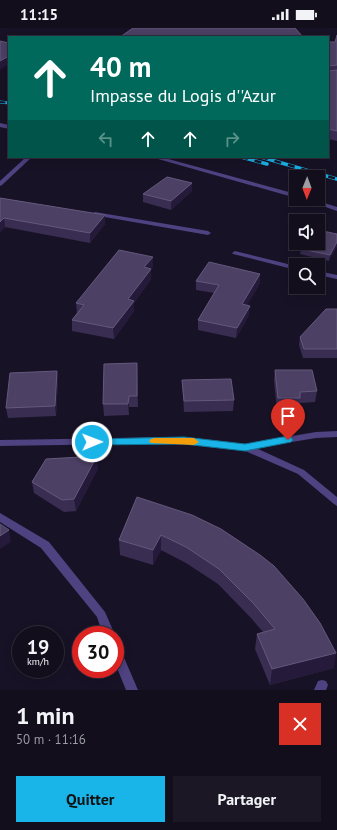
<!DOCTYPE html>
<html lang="fr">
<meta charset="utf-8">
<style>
body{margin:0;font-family:"PT Sans",sans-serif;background:#1b1725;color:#f1f3f6;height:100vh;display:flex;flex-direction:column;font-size:15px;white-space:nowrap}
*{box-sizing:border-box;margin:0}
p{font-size:13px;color:#9c9ca3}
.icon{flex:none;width:22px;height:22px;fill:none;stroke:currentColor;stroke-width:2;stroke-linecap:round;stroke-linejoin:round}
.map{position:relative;height:662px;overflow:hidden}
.panel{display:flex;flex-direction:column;background:#120e1c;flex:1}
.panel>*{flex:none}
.guide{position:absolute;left:8px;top:8px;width:321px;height:122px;border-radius:0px;box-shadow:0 2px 10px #0003,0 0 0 1px #312e3b;background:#00695c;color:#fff;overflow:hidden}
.needle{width:26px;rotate:181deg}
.controls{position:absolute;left:289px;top:142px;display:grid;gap:8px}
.controls a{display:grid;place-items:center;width:36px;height:36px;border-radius:0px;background:#120e1c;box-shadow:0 2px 10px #0003,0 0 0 1px #312e3b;font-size:20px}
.speed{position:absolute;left:12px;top:598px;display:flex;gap:8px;font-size:20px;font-weight:700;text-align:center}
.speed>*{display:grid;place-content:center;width:52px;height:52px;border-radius:50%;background:#120e1c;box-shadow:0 2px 10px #0003,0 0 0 1px #312e3b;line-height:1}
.speed small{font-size:10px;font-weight:400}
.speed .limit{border:6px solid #d22;background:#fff;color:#111}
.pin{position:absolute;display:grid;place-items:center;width:34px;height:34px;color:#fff;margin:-41px -17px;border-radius:50% 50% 50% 0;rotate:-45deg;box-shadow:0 0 4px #0007}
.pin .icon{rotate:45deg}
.me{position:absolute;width:44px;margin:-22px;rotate:89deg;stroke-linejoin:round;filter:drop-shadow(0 0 3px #0008)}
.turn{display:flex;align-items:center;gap:14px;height:84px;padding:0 16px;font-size:18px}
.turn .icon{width:52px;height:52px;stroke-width:2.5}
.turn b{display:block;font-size:28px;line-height:34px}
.lanes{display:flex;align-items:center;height:38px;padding:0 16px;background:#0003;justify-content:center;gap:20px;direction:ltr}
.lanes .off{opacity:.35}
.round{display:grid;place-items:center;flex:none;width:42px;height:42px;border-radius:0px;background:#1b1725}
.overview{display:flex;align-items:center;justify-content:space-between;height:68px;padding:0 16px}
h1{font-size:24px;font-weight:700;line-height:30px}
.action{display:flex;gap:8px;margin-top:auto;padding:8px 16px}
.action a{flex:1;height:46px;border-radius:0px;background:#19b4e8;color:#111;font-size:16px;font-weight:700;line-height:46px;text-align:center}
.action a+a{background:#1b1725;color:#f1f3f6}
.status{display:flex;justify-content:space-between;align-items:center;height:28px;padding:0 20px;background:#120e1c;direction:ltr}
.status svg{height:11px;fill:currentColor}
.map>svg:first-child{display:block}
</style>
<div class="status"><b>11:15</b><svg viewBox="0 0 49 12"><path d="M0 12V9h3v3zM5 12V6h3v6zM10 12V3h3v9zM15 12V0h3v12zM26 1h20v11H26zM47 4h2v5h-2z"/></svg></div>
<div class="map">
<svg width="337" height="662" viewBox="0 0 337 662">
<rect width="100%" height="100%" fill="#181226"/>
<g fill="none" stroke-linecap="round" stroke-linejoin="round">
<g fill="#4e4280" fill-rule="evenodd">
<path d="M26,129H32L2,157L0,158V153Z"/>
<path d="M95,184L208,203L211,205L208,207L93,187L92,186Z"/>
</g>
<g fill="#4e4280" fill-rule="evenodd">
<path d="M0,95L9,97V101L0,99Z"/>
<path d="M151,129H161L296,166V170Z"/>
<path d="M303,171H312L337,179V183Z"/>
<path d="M235,223L296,238V242L233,226L232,225Z"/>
<path d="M318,243L337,247V251L318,247Z"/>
<path d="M337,403V409L316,410L256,420L304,442L337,469V478L334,476L298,446L243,422L184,415L0,418V412L184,409L245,416L316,404Z"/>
<path d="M0,485L49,514L105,584L115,607H103L97,589L41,520L0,494Z"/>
<path d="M115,616L119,618L138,662H126L115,635Z"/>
<path d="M322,652L326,653L328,657L326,662H314L318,653Z"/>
</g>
<g stroke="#19b4e8" stroke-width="3">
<path id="rail-far1" d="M0,74L9,75"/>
</g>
<g stroke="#19b4e8" stroke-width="3.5">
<g id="rail">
<path d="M241,129L267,136"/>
<path d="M261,129L337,151"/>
</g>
</g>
<use href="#rail-far1" stroke="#181226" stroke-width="2" stroke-dasharray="5.5" stroke-linecap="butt"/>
<use href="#rail" stroke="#181226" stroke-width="2.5" stroke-dasharray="7" stroke-linecap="butt"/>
</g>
<g fill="#3a2d52">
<path d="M337,7V113L328,111V14H335Z"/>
<path d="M192,155V163L171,182L143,174V166Z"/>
<path d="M0,170L105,187V196L90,215L5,199L0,204Z"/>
<path d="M337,206L329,233L300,226L301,221Z"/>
<path d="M153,239L151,241V251L134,275V283L114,311L72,303V292L77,285L76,275Z"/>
<path d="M260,246V255L247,277L249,287L236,310L198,302V292L214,265L196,262V253Z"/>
<path d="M337,281V330H303L299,317L300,309Z"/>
<path d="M137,335L138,379H129V387L104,388L103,376Z"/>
<path d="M275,342L317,363L315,374L300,375L299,381L277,382L274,353Z"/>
<path d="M57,343L58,353L56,388L8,390L6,380Z"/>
<path d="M182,352L234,372L233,383L184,384Z"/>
<path d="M98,440L76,483L64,484L34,465L32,454Z"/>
<path d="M137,469L334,640L270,657L255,621L257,606L263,604L251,590L218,556L186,535L161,522L153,537L120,527L119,512Z"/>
</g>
<g fill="#251a39">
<path d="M9,28V36L0,42V33Z"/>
<path d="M192,155V163L171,182V173Z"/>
<path d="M105,187V196L90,215V205Z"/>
<path d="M4,190L5,199L0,204V194Z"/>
<path d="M337,214V219L329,233L330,227Z"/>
<path d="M153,229V239L151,241V251L134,275V283L114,311L113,300L144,239Z"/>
<path d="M260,246V255L242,286V276Z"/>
<path d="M250,278L249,287L236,310L237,300Z"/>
<path d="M57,343L58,353L56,388L55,378Z"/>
<path d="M129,368V387L128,376Z"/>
<path d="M97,428L98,440L76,483L74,471Z"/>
<path d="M9,502L11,514L0,521V508Z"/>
<path d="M161,507V522L153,537V522Z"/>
<path d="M336,625L334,640L270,657L272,641Z"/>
</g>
<g fill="#4c4064" stroke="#64587c">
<path d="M133,0H295L303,9H120Z"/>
<path d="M337,7V37L329,38L328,40V14H335Z"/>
<path d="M0,13L9,15V28L0,33Z"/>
<path d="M328,42L329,43L337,42V103L328,101Z"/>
<path d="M167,149L192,155L171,173L143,166Z"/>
<path d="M0,170L105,187L90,205L4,190L0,194Z"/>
<path d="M318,202L337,206V214L330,227L301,221L305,215H318Z"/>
<path d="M119,222L153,229L144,239L151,241L128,271L134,273L113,300L72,292L84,277L76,275Z"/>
<path d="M209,234L260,246L242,276L250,278L237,300L198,292L219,257L196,253Z"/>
<path d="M326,281H337V321H304L300,309Z"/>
<path d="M137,335V368H129L128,376H103L104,336Z"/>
<path d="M275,342H312L317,363L300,364V370H278Z"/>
<path d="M57,343L55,378L6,380L10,345Z"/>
<path d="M231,351L234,372L184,373L182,352Z"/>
<path d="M97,428L74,471L62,472L32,454L46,431Z"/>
<path d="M137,469L192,487L221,501L260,527L274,538L303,571L320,595L336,625L272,641L257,606L275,601L253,575L219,541L186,519L161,507L153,522L119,512Z"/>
<path d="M0,496L9,502L0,508Z"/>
</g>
<path fill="#19b4e8" stroke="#107597" d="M288,408L291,409L293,412L291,414L245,423L184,416L92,417L87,414L92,411L184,409L245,416Z"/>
<path fill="#f59e0b" d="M154,410H194L199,414L194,417L151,415L149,413L151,411Z"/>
</svg>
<div class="controls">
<a><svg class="needle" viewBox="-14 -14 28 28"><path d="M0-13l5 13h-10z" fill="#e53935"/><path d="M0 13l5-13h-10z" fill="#9c9ca3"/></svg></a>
<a><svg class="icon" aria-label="sound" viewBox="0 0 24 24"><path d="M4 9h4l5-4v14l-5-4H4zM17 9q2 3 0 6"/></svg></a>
<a><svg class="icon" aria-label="search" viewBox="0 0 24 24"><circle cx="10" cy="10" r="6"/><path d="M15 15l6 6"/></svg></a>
</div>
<div class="speed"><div>19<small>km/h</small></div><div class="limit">30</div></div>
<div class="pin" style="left:288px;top:412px;background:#d93025"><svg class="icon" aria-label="arrive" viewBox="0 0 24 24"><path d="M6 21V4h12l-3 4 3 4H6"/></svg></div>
<svg class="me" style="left:92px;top:414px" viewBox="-20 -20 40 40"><circle r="17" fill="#19b4e8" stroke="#fff" stroke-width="3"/><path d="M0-11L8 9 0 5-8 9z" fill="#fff"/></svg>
<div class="guide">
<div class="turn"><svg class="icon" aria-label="ahead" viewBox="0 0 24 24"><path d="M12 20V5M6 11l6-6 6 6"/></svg><div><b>40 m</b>Impasse du Logis d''Azur</div></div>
<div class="lanes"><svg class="icon off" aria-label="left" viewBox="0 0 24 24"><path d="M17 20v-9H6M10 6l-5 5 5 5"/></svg><svg class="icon" aria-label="ahead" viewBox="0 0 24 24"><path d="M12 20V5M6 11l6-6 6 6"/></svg><svg class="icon" aria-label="ahead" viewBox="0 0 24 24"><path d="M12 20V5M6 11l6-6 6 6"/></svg><svg class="icon off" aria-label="right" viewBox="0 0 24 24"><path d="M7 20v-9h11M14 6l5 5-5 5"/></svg></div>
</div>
</div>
<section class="panel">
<div class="overview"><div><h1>1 min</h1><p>50 m · 11:16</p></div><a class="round" style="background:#d93025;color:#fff"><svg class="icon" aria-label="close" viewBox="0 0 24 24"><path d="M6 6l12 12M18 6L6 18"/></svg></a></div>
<div class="action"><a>Quitter</a><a>Partager</a></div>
</section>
